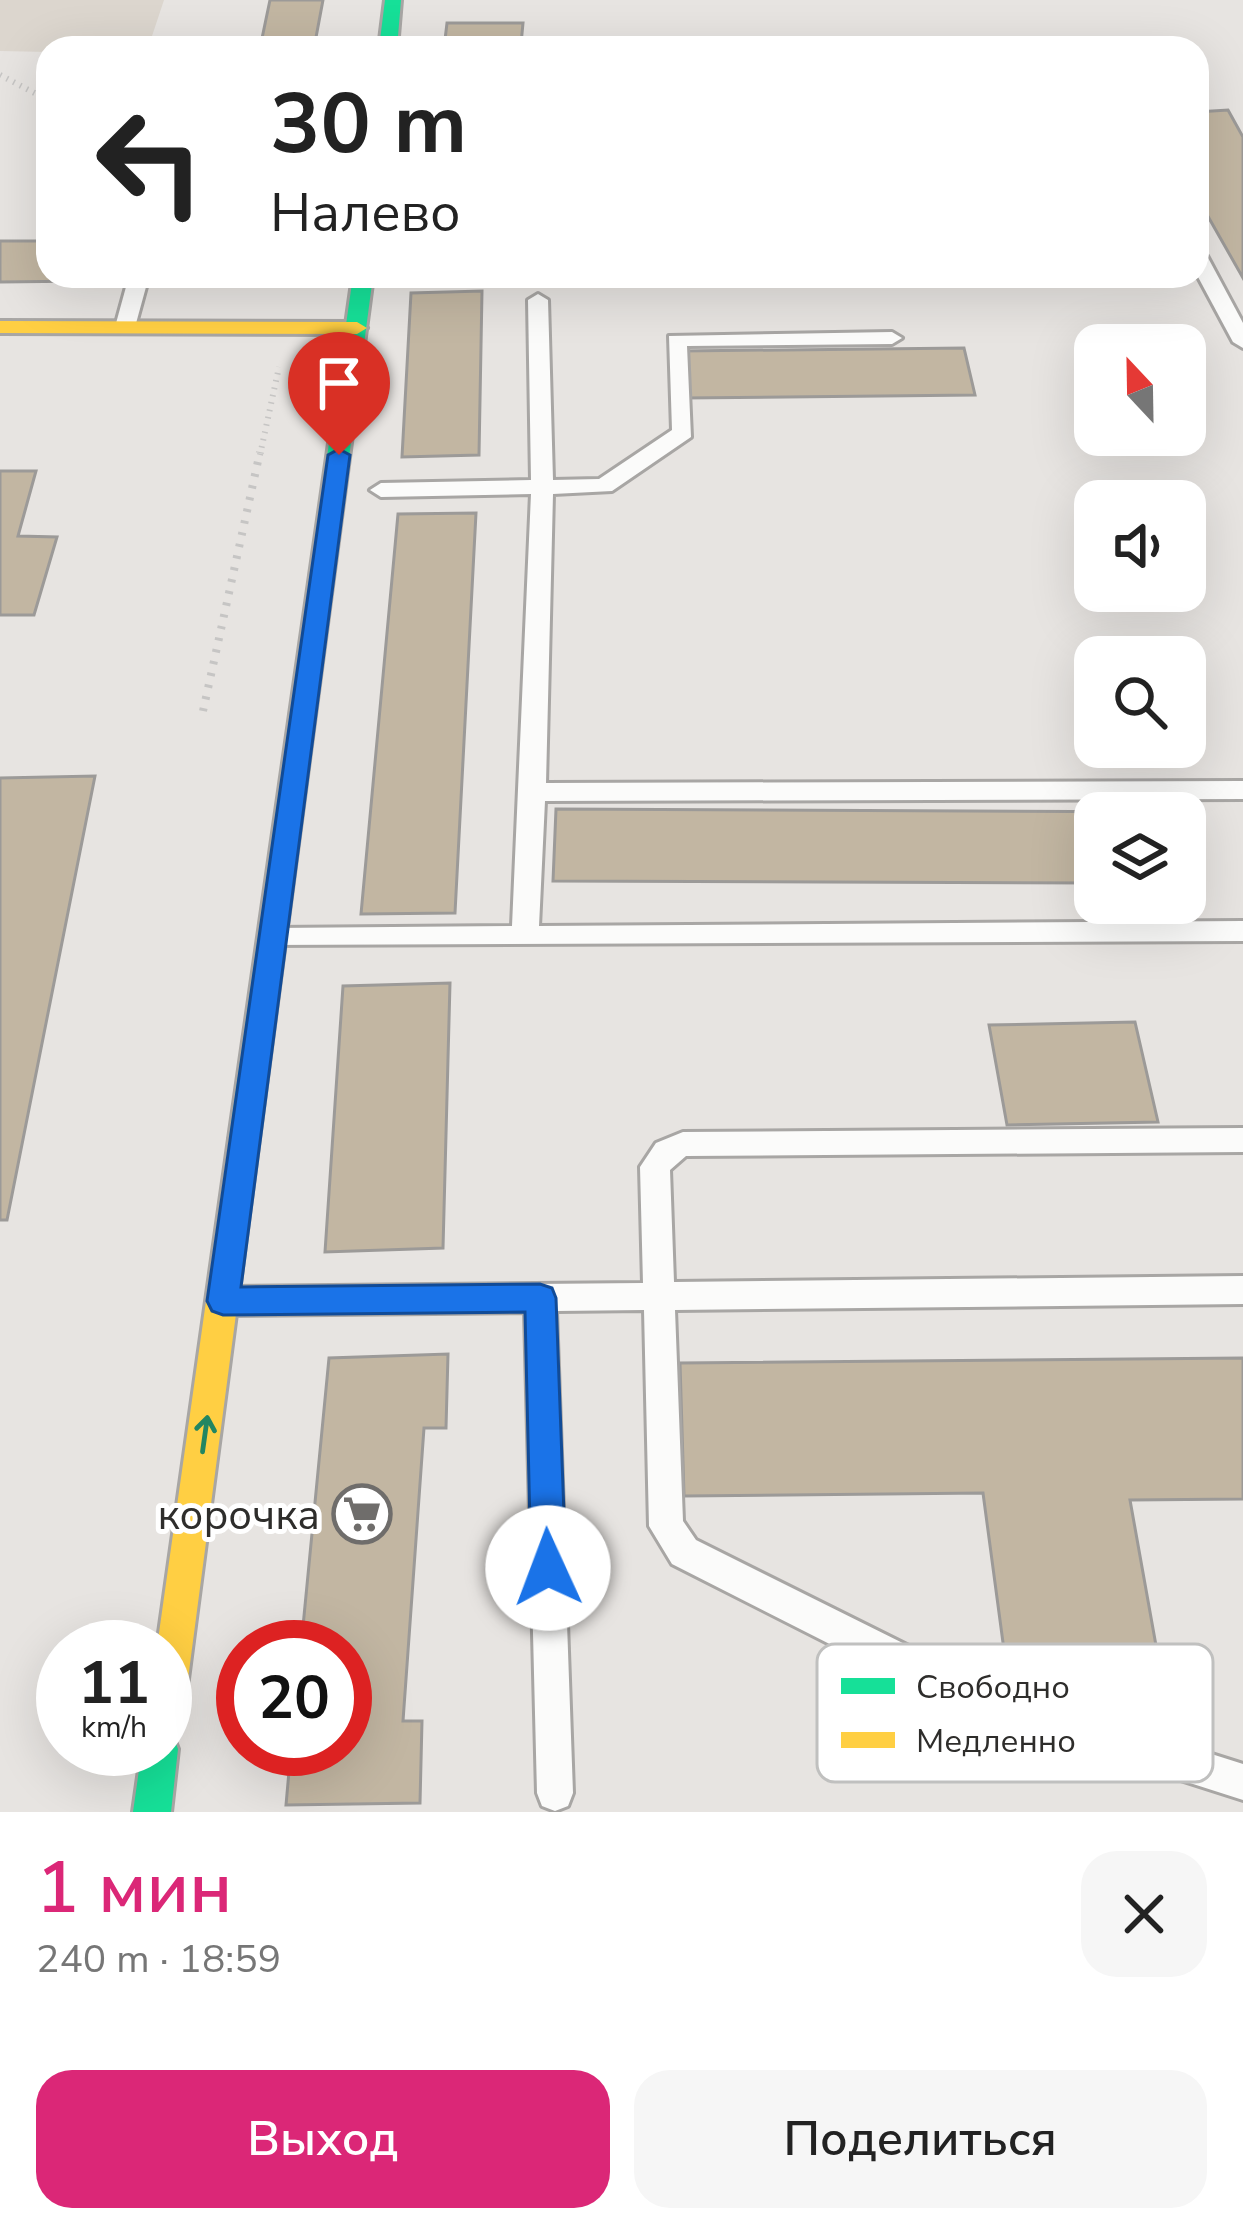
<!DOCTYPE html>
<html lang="ru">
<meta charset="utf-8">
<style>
body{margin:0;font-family:"Nunito Sans",sans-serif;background:#f6f6f6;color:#222;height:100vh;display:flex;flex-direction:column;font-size:45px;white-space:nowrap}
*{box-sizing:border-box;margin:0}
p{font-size:39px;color:#767676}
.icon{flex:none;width:66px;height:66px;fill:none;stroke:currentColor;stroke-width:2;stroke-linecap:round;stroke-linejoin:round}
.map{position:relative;height:1812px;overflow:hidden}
.side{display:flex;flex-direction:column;background:#fff;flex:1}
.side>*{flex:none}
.banner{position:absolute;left:36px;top:36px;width:1173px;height:252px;border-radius:36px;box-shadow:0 12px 48px #0002;background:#fff;color:#222;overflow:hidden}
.needle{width:78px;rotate:338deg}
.controls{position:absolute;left:1074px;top:324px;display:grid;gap:24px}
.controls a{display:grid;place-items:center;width:132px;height:132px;border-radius:24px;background:#fff;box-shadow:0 12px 48px #0002;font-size:60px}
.speed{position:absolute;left:36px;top:1620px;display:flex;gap:24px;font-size:60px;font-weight:700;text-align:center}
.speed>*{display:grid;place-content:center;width:156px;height:156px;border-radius:50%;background:#fff;box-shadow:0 12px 48px #0002;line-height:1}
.speed small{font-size:30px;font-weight:400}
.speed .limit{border:18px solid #d22;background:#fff;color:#111}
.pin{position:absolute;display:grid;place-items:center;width:102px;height:102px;color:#fff;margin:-123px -51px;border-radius:50% 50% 50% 0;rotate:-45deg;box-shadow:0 0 12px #0007}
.pin .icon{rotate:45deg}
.me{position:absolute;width:132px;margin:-66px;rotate:358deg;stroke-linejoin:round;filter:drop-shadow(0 0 9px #0008)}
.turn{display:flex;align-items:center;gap:42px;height:252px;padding:0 36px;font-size:54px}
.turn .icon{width:156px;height:156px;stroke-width:2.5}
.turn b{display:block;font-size:84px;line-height:102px}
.round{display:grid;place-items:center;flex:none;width:126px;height:126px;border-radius:36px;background:#f6f6f6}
.head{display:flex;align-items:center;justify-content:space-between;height:204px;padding:0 36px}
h1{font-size:72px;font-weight:600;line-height:90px;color:#db2777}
.primary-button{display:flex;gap:24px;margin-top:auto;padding:24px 36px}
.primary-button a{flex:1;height:138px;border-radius:36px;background:#db2777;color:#fff;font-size:48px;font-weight:600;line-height:138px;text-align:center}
.primary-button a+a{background:#f6f6f6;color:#222}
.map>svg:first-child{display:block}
</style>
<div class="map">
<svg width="1243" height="1812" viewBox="0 0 1243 1812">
<rect width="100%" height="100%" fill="#e7e4e1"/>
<path fill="#dcd6ce" d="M0,0H164L148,48H48V52L0,51Z"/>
<g fill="#c2b6a2" stroke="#9c9a98" stroke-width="3">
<path d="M270,0H323L314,48H260Z"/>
<path d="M447,23H523L521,44L444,48Z"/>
<path d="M1228,110L1243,137V278L1197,197V112Z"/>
<path d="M0,241H48V276H88L86,281L0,282Z"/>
<path d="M482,291L479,455L402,457L411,293Z"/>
<path d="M964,348L975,395L684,398L681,351Z"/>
<path d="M0,471H36L18,536L57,537L34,615H0Z"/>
<path d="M476,513L455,913L361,914L398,514Z"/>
<path d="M95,776L7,1220H0V778Z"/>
<path d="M556,809L1187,812L1204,884H1185V813H1095V883L553,881Z"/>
<path d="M450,983L443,1248L325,1252L343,986Z"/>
<path d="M1135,1022L1158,1122L1007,1125L989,1025Z"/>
<path d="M448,1354L446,1428H424L403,1721H422L420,1803L286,1805L291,1749H345V1647H301L329,1358Z"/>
<path d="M1243,1358V1499L1130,1500L1162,1679L1008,1680L983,1493L684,1496L680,1363Z"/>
</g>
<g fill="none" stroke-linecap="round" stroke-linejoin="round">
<g stroke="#a8a6a4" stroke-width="6">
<g id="lane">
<path d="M1197,250L1207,256L1243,323V348L1233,342L1197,275Z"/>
<path d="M129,276H149L135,327L125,333L115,327Z"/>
<path d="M538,294L548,300L553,480L599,479L672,430L669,336L892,332L902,338L892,344L687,346L691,437L612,491L553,494L546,783L1243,781V799L545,801L539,926L1243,921V941L265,945L261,938L265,931L275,928L512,926L531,494L381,497L370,490L381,483L531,480L528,300Z"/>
<path d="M1243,1128V1152L686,1156L670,1170L674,1282L1243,1276V1304L675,1310L683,1521L696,1540L975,1679L1243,1764V1800L956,1708L672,1564L649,1526L644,1310L556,1311L573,1793L568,1806L555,1811L542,1806L537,1793L525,1312L227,1315L216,1311L211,1301L216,1291L227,1287L643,1283L640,1167L656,1143L683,1132Z"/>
</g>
</g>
<g stroke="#a8a6a4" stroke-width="6">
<g id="fast">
<path d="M385,0H401L397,48H379Z"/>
<path d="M353,276H373L259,1139L254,1148L244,1151L234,1148L229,1139Z"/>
<path d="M165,1733L173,1736L178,1749L171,1812H133L142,1749H165Z"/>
</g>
</g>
<g stroke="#a8a6a4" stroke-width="6">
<g id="slow">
<path d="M0,321L357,322L367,328L357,334L0,333Z"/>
<path d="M244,1127L254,1130L259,1139L183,1717L178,1730L165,1735V1647H157L229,1139L234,1130Z"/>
</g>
</g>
<g stroke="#c6c5c4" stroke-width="6" stroke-dasharray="1.5 6" stroke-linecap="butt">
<path d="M0,75L48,100"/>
<path d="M260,455L279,367"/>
</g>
<path stroke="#c6c5c4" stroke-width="8" stroke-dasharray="3 9" stroke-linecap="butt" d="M203,711L260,452"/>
<use href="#lane" fill="#fbfbfa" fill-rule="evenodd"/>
<use href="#fast" fill="#16e098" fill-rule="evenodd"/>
<use href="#slow" fill="#ffcf43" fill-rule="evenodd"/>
</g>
<defs><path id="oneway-shaft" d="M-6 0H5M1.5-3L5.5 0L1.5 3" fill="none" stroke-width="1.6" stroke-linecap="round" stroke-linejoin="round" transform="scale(3)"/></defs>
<use stroke="#228662" href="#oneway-shaft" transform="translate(205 1434) rotate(-82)"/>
<path fill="#1a73e8" stroke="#114b97" stroke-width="3" d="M339,449L350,455L241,1287L540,1284L552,1288L556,1298L566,1568L561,1580L548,1585L536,1580L531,1568L525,1312L223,1315L212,1311L207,1301L328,455Z"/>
<defs>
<g id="supermarket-ring" transform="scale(3)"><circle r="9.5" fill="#fff" stroke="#6f6d6b" stroke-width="1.5"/><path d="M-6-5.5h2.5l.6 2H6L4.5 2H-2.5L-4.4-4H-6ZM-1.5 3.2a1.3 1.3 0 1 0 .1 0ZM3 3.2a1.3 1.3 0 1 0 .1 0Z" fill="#6f6d6b"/></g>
</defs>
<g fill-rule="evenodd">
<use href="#supermarket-ring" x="362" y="1514"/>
</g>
<g text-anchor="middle" stroke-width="10" stroke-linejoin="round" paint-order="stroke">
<g font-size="42" fill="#2e2d2b" stroke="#fff" text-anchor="end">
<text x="320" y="1529">корочка</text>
</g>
</g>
<rect x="817" y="1644" width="396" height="138" rx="18" fill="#fff" stroke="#c0c0bf" stroke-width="3"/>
<rect x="841" y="1678" width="54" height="16" fill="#16e098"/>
<rect x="841" y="1732" width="54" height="16" fill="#ffcf43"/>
<g font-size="33" fill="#2e2d2b">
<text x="916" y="1698">Свободно</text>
<text x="916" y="1752">Медленно</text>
</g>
</svg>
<div class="controls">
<a><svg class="needle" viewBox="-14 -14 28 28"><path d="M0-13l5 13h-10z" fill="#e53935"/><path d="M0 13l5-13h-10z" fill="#767676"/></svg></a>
<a><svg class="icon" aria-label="sound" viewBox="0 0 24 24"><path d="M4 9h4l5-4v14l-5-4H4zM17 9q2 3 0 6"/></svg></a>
<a><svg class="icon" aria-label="search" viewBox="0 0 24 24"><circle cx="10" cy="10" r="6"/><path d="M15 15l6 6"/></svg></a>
<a><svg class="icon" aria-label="layers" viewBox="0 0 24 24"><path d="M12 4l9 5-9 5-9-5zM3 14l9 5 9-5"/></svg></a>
</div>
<div class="speed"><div>11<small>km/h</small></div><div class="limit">20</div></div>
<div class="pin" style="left:339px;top:455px;background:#d93025"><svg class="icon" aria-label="arrive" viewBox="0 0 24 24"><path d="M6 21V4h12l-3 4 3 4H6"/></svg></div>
<svg class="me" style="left:548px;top:1568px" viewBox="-20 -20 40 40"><circle r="19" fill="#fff"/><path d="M0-13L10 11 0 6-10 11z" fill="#1a73e8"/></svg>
<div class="banner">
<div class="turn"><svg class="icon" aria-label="left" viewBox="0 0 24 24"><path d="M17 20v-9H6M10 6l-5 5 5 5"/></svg><div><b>30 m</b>Налево</div></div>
</div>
</div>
<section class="side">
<div class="head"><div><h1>1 мин</h1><p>240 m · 18:59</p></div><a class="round"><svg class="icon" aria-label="close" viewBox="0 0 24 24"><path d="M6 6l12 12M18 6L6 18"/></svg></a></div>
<div class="primary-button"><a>Выход</a><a>Поделиться</a></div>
</section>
